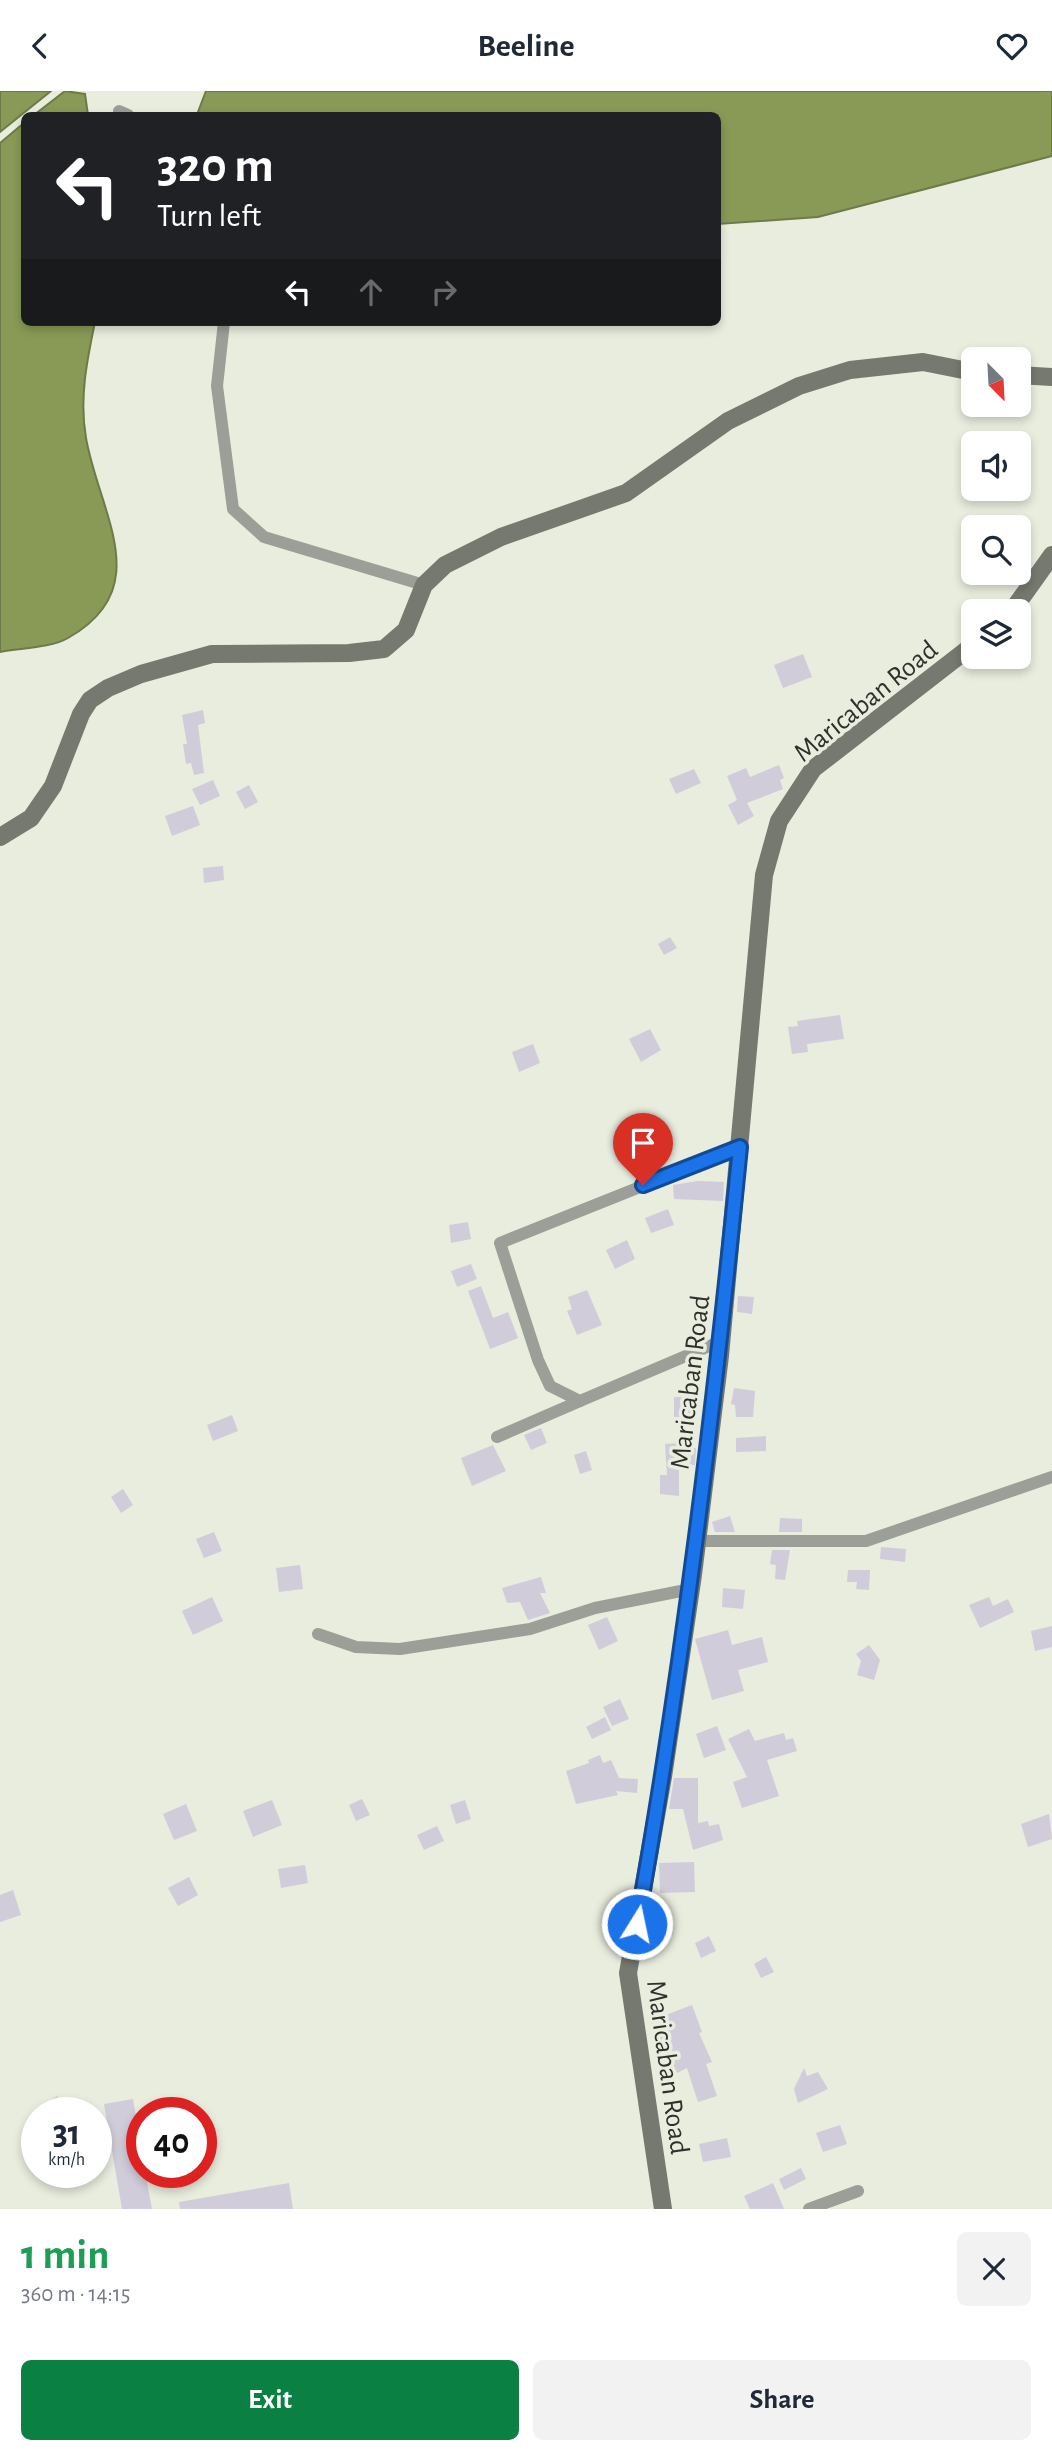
<!DOCTYPE html>
<meta charset="utf-8">
<style>
body{margin:0;font-family:"Alegreya Sans",sans-serif;background:#f2f2f3;color:#1f2937;height:100vh;display:flex;flex-direction:column;font-size:26px;white-space:nowrap}
*{box-sizing:border-box;margin:0}
p{font-size:23px;color:#747a83}
.icon{flex:none;width:38px;height:38px;fill:none;stroke:currentColor;stroke-width:2;stroke-linecap:round;stroke-linejoin:round}
.map{position:relative;height:2118px;overflow:hidden}
.panel{display:flex;flex-direction:column;background:#fff;flex:1}
.panel>*{flex:none}
.top-card{position:absolute;left:21px;top:21px;width:700px;height:214px;border-radius:10px;box-shadow:0 4px 10px #0003;background:#202124;color:#fff;overflow:hidden}
.needle{width:46px;rotate:156deg}
.tools{position:absolute;left:961px;top:256px;display:grid;gap:14px}
.tools a{display:grid;place-items:center;width:70px;height:70px;border-radius:10px;background:#fff;box-shadow:0 4px 10px #0003;font-size:35px}
.speed{position:absolute;left:21px;top:2006px;display:flex;gap:14px;font-size:35px;font-weight:700;text-align:center}
.speed>*{display:grid;place-content:center;width:91px;height:91px;border-radius:50%;background:#fff;box-shadow:0 4px 10px #0003;line-height:1}
.speed small{font-size:18px;font-weight:400}
.speed .limit{border:10px solid #d22;background:#fff;color:#111}
.pin{position:absolute;display:grid;place-items:center;width:60px;height:60px;color:#fff;margin:-72px -30px;border-radius:50% 50% 50% 0;rotate:-45deg;box-shadow:0 0 7px #0007}
.pin .icon{rotate:45deg}
.me{position:absolute;width:77px;margin:-38px;rotate:10deg;stroke-linejoin:round;filter:drop-shadow(0 0 5px #0008)}
.turn{display:flex;align-items:center;gap:24px;height:147px;padding:0 21px;font-size:32px}
.turn .icon{width:91px;height:91px;stroke-width:2.5}
.turn b{display:block;font-size:49px;line-height:60px}
.lanes{display:flex;align-items:center;height:66px;padding:0 21px;background:#0003;justify-content:center;gap:35px;direction:ltr}
.lanes .off{opacity:.35}
.round{display:grid;place-items:center;flex:none;width:74px;height:74px;border-radius:10px;background:#f2f2f3}
.headline{display:flex;align-items:center;justify-content:space-between;height:119px;padding:0 21px}
h1{font-size:42px;font-weight:700;line-height:52px;color:#1e9e55}
.primary-button{display:flex;gap:14px;margin-top:auto;padding:14px 21px}
.primary-button a{flex:1;height:80px;border-radius:10px;background:#0b8043;color:#fff;font-size:28px;font-weight:700;line-height:80px;text-align:center}
.primary-button a+a{background:#f2f2f3;color:#1f2937}
header{display:flex;justify-content:space-between;align-items:center;height:91px;padding:0 21px;background:#fff;font-size:32px;font-weight:700}
.map>svg:first-child{display:block}
</style>
<header><svg class="icon" aria-label="back" viewBox="0 0 24 24"><path d="M15 5l-7 7 7 7"/></svg>Beeline<svg class="icon" aria-label="heart" viewBox="0 0 24 24"><path d="M12 20l-8-8c-3-5 5-10 8-4 3-6 11-1 8 4z"/></svg></header>
<div class="map">
<svg width="1052" height="2118" viewBox="0 0 1052 2118">
<rect width="100%" height="100%" fill="#e8edde"/>
<g fill="#899a56" stroke="#6e7a49" stroke-width="2">
<path d="M0,0H51L0,41Z"/>
<path d="M65,0L85,3L88,24H34Z"/>
<path d="M206,0H1052V65L818,126L718,133V24H201L198,21Z"/>
<path d="M24,32V231H95C87,269 79,308 86,347C99,422 157,497 68,547C51,557 20,557 0,561V52Z"/>
</g>
<g fill="#d1ccda">
<path d="M803,563L812,586L783,597L774,574Z"/>
<path d="M203,619L205,632L198,634L204,682L194,684L191,672L186,673L183,653H187L182,624Z"/>
<path d="M779,674L784,687L780,689L783,698L747,712L754,725L738,734L728,714L737,709L727,685L746,677L750,686Z"/>
<path d="M694,678L701,692L676,703L669,688Z"/>
<path d="M213,689L220,705L200,714L192,698Z"/>
<path d="M249,694L258,711L245,718L236,701Z"/>
<path d="M193,715L200,734L172,745L165,725Z"/>
<path d="M223,775L224,789L204,792L203,777Z"/>
<path d="M670,846L677,857L664,864L658,853Z"/>
<path d="M840,924L844,948L807,953L808,961L792,963L788,936L798,935L797,930Z"/>
<path d="M650,938L661,959L641,971L629,948Z"/>
<path d="M533,953L540,972L519,981L512,961Z"/>
<path d="M639,1042L640,1060L625,1061L624,1043Z"/>
<path d="M698,1090L724,1091L723,1110L674,1108L673,1094Z"/>
<path d="M668,1118L674,1134L651,1142L645,1127Z"/>
<path d="M468,1131L471,1148L451,1152L449,1134Z"/>
<path d="M627,1149L635,1168L615,1178L606,1159Z"/>
<path d="M471,1173L477,1188L457,1196L451,1180Z"/>
<path d="M481,1195L493,1227L508,1221L518,1247L490,1258L468,1200Z"/>
<path d="M587,1199L602,1234L577,1244L567,1220L572,1218L568,1206Z"/>
<path d="M738,1205L754,1206L752,1223L737,1221Z"/>
<path d="M734,1297L755,1300L753,1326H736L735,1314L731,1313Z"/>
<rect x="674" y="1306" width="19" height="20"/>
<path d="M232,1324L238,1340L213,1350L207,1334Z"/>
<path d="M541,1337L547,1352L531,1359L524,1344Z"/>
<path d="M766,1345V1360L736,1361V1347Z"/>
<path d="M690,1351V1357H696L695,1374L679,1376V1405L660,1403V1384H667L665,1353Z"/>
<path d="M493,1354L506,1380L472,1395L461,1367Z"/>
<path d="M586,1360L592,1379L580,1383L574,1364Z"/>
<path d="M123,1398L133,1414L121,1422L111,1406Z"/>
<path d="M730,1425L735,1441H715L712,1431Z"/>
<path d="M780,1427L802,1428V1441H779Z"/>
<path d="M214,1441L222,1460L204,1467L196,1448Z"/>
<path d="M881,1456L906,1458L905,1471L880,1468Z"/>
<path d="M772,1459H790L785,1489L775,1488L776,1474L770,1473Z"/>
<path d="M300,1474L303,1498L279,1501L276,1477Z"/>
<path d="M848,1479H870L869,1499L856,1498L857,1491H847Z"/>
<path d="M541,1486L546,1502H540L550,1522L528,1529L520,1511L507,1512L502,1497Z"/>
<path d="M723,1497L745,1499L743,1518L722,1516Z"/>
<path d="M212,1506L223,1530L193,1544L182,1520Z"/>
<path d="M989,1506L993,1515L1008,1508L1014,1521L980,1537L969,1514Z"/>
<path d="M607,1526L618,1550L599,1559L588,1534Z"/>
<path d="M1052,1535V1556L1035,1560L1031,1540Z"/>
<path d="M728,1539L732,1554L762,1546L768,1571L738,1579L744,1600L712,1609L695,1548Z"/>
<path d="M869,1554L880,1569L874,1589L857,1584L861,1570L856,1563Z"/>
<path d="M620,1608L629,1628L612,1635L603,1616Z"/>
<path d="M605,1626L611,1639L592,1648L586,1636Z"/>
<path d="M717,1635L726,1659L704,1667L696,1643Z"/>
<path d="M749,1638L755,1650L784,1642L786,1649L793,1647L797,1660L767,1669L779,1705L742,1717L733,1691L747,1686L728,1648Z"/>
<path d="M600,1664L603,1672L611,1669L619,1687L638,1688L637,1702L616,1700L618,1704L576,1713L566,1680L589,1672L588,1669Z"/>
<path d="M674,1687H698V1732L708,1730L709,1735L719,1733L723,1749L693,1759L683,1718H669Z"/>
<path d="M362,1708L370,1724L356,1730L349,1714Z"/>
<path d="M272,1709L282,1734L253,1746L243,1720Z"/>
<path d="M465,1709L471,1728L456,1733L450,1714Z"/>
<path d="M186,1713L197,1740L174,1749L163,1723Z"/>
<path d="M1049,1723L1052,1748L1028,1756L1021,1733Z"/>
<path d="M437,1735L444,1750L424,1759L417,1744Z"/>
<path d="M694,1771L695,1801L660,1802L659,1772Z"/>
<path d="M305,1774L308,1792L281,1797L278,1778Z"/>
<path d="M189,1786L198,1804L178,1815L168,1797Z"/>
<path d="M13,1799L21,1824L0,1831V1804Z"/>
<path d="M709,1845L716,1860L701,1867L695,1852Z"/>
<path d="M766,1866L774,1881L761,1887L754,1873Z"/>
<path d="M692,1914L702,1941L699,1942L712,1971L706,1973L717,2005L698,2011L687,1977L677,1982L665,1955L660,1956L650,1930Z"/>
<path d="M804,1977L807,1985L818,1981L828,1998L798,2012L794,1998Z"/>
<path d="M57,2005L69,2021H36Z"/>
<path d="M133,2008L142,2059V2081H145L152,2118H122L104,2013Z"/>
<path d="M840,2034L847,2053L823,2061L816,2042Z"/>
<path d="M727,2047L731,2066L703,2071L699,2053Z"/>
<path d="M801,2077L806,2088L784,2099L779,2088Z"/>
<path d="M289,2092L293,2118H180L179,2111Z"/>
<path d="M773,2092L784,2118H750L744,2105Z"/>
</g>
<g fill="none" stroke-linecap="round" stroke-linejoin="round">
<g stroke="#9c9e98" stroke-width="12">
<path d="M119,20L128,24"/>
<path d="M224,231L217,295L233,418L264,446L424,494"/>
<path d="M721,1250L580,1310L550,1295L538,1269L500,1152L740,1056"/>
<path d="M497,1346L580,1310"/>
<path d="M697,1450H866L1052,1386"/>
<path d="M318,1543L356,1556L400,1558L530,1538L595,1517L691,1498"/>
<path d="M809,2118L858,2100"/>
</g>
<g stroke="#767970" stroke-width="18">
<path d="M1018,284L1052,286"/>
<path d="M1012,520L1052,464"/>
<path d="M0,746L31,727L53,695L81,623L90,609L108,597L141,583L212,563L349,562L384,558L406,539L424,494L445,474L501,446L626,402L728,330L799,295L850,279L923,271L973,281"/>
<path d="M663,2118L628,1882L663,1686L693,1484L720,1265L764,784L779,730L813,678L973,554"/>
</g>
</g>
<g fill="none" stroke-linecap="round" stroke-linejoin="round">
<g stroke="#114b97" stroke-width="18">
<path id="route" d="M637,1833C683,1576 714,1317 740,1056L643,1094"/>
</g>
<use href="#route" stroke="#1a73e8" stroke-width="12"/>
</g>
<g text-anchor="middle" stroke-width="7" stroke-linejoin="round" paint-order="stroke">
<g font-size="28" fill="#2f302b" stroke="#e8edde">
<text transform="translate(865 609) rotate(-39)" y="10">Maricaban Road</text>
<text transform="translate(689 1291) rotate(-83)" y="10">Maricaban Road</text>
<text transform="translate(669 1976) rotate(82)" y="10">Maricaban Road</text>
</g>
</g>
</svg>
<div class="tools">
<a><svg class="needle" viewBox="-14 -14 28 28"><path d="M0-13l5 13h-10z" fill="#e53935"/><path d="M0 13l5-13h-10z" fill="#747a83"/></svg></a>
<a><svg class="icon" aria-label="sound" viewBox="0 0 24 24"><path d="M4 9h4l5-4v14l-5-4H4zM17 9q2 3 0 6"/></svg></a>
<a><svg class="icon" aria-label="search" viewBox="0 0 24 24"><circle cx="10" cy="10" r="6"/><path d="M15 15l6 6"/></svg></a>
<a><svg class="icon" aria-label="layers" viewBox="0 0 24 24"><path d="M12 4l9 5-9 5-9-5zM3 14l9 5 9-5"/></svg></a>
</div>
<div class="speed"><div>31<small>km/h</small></div><div class="limit">40</div></div>
<div class="pin" style="left:643px;top:1094px;background:#d93025"><svg class="icon" aria-label="arrive" viewBox="0 0 24 24"><path d="M6 21V4h12l-3 4 3 4H6"/></svg></div>
<svg class="me" style="left:637px;top:1833px" viewBox="-20 -20 40 40"><circle r="17" fill="#1a73e8" stroke="#fff" stroke-width="3"/><path d="M0-11L8 9 0 5-8 9z" fill="#fff"/></svg>
<div class="top-card">
<div class="turn"><svg class="icon" aria-label="left" viewBox="0 0 24 24"><path d="M17 20v-9H6M10 6l-5 5 5 5"/></svg><div><b>320 m</b>Turn left</div></div>
<div class="lanes"><svg class="icon" aria-label="left" viewBox="0 0 24 24"><path d="M17 20v-9H6M10 6l-5 5 5 5"/></svg><svg class="icon off" aria-label="ahead" viewBox="0 0 24 24"><path d="M12 20V5M6 11l6-6 6 6"/></svg><svg class="icon off" aria-label="right" viewBox="0 0 24 24"><path d="M7 20v-9h11M14 6l5 5-5 5"/></svg></div>
</div>
</div>
<section class="panel">
<div class="headline"><div><h1>1 min</h1><p>360 m · 14:15</p></div><a class="round"><svg class="icon" aria-label="close" viewBox="0 0 24 24"><path d="M6 6l12 12M18 6L6 18"/></svg></a></div>
<div class="primary-button"><a>Exit</a><a>Share</a></div>
</section>
